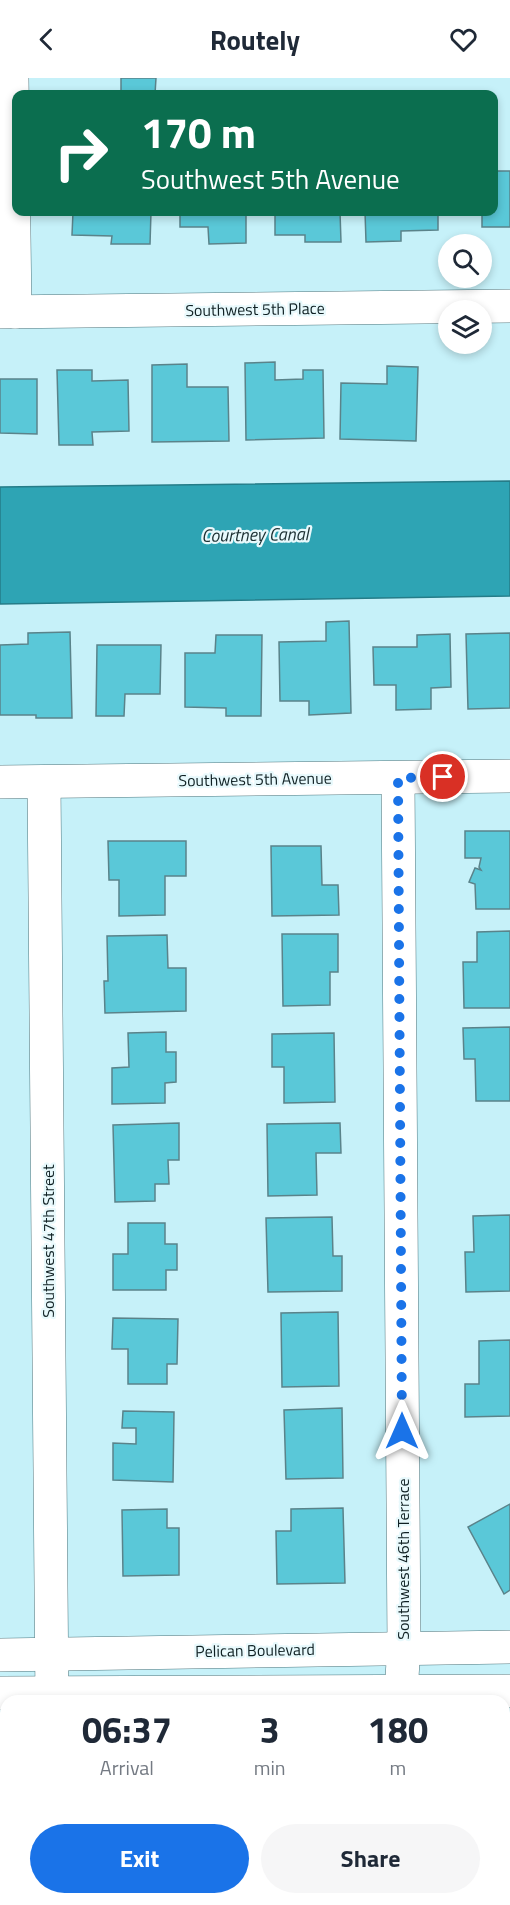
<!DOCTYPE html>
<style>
body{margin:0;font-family:"Titillium Web",sans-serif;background:#f6f6f7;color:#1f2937;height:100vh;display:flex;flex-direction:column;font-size:22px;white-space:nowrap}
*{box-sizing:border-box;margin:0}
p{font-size:20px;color:#747a83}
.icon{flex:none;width:33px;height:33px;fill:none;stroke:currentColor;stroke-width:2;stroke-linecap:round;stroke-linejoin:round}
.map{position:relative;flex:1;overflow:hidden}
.sheet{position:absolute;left:0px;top:1617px;width:510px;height:210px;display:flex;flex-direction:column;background:#fff;border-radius:18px 18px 0 0;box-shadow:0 3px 9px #0003}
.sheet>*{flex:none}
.guide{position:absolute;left:12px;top:12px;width:486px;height:126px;border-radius:12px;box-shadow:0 3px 9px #0003;background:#0b6e4f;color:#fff;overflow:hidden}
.tools{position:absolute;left:438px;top:156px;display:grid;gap:12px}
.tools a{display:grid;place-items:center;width:54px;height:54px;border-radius:50%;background:#fff;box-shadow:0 3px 9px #0003;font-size:30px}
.pin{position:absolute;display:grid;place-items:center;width:51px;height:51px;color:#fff;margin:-26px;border:3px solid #fff;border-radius:50%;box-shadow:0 2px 6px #0007}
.me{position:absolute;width:66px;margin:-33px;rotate:0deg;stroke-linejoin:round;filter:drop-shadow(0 0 4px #0008)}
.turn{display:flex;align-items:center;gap:21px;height:126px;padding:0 30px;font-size:27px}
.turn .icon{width:78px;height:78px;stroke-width:2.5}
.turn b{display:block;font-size:42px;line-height:51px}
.eta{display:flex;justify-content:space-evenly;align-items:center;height:102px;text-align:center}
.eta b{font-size:36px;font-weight:700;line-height:42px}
.primary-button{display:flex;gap:12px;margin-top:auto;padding:12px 30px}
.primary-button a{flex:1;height:69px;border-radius:36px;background:#1a73e8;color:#fff;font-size:24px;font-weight:700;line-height:69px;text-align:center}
.primary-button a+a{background:#f6f6f7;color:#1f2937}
header{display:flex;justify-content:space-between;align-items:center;height:78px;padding:0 30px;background:#fff;font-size:27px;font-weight:700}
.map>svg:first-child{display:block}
</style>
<header><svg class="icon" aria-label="back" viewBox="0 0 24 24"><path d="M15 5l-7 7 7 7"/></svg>Routely<svg class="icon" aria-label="heart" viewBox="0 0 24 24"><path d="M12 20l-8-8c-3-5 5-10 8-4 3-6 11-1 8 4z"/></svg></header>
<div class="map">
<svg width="510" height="1827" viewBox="0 0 510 1827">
<rect width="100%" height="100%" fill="#c6f1f9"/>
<g fill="#2ea4b4" stroke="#257c88" stroke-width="1.5">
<path d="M510,403V518L0,526V409Z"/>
<path d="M504,1798H510V1827H233V1821H504Z"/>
</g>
<g fill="#5ac8d8" stroke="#5a838a" stroke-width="1.5">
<path d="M121,0H156L155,16L121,15Z"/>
<path d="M494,93H510V149H482V134H494Z"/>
<path d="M73,134H151L150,166H111L112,158L72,157Z"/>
<path d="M180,134H246V165L209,166L208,149H180Z"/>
<path d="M275,134H340L341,164H305V157H275Z"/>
<path d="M365,134H438V152L401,153V163L366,164Z"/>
<path d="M275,284V302L303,301V292H323L324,360L246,362L245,285Z"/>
<path d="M187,286V309H228L229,363L152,364V287Z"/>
<path d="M387,288L418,289L416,363L340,361L341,305L387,306Z"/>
<path d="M57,292H92V303L128,302L129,353L92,354L93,367H59Z"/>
<path d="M0,301H37V356L0,355Z"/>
<path d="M349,543L351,635L309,637V623H280L279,564L326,563V544Z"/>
<path d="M70,554L72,640H36V637H0V567L28,566V555Z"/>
<path d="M510,555V630L468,631L466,556Z"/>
<path d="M450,556L451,609L431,610V631L396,632V607H374L373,569H417V557Z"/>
<path d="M216,557H262L261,638H226V630L185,629V575H215Z"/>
<path d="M97,567H161L160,616H125L124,638H96Z"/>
<path d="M465,753H510V831H476L475,806L469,804L475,790L481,792L479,789L481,780H465Z"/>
<path d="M108,763H186V798H165V837L119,838V802H109Z"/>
<path d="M271,768H321L322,807H338L339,837L272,838Z"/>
<path d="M510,853V930H464L463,884H477V854Z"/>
<path d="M282,856H338V894H330V927L283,928Z"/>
<path d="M167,857L168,890H186V933L105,935L104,903H108L107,858Z"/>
<path d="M510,949V1023H476L475,981H464L463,950Z"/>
<path d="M166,954V974H176V1004L165,1005V1025L112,1026V990L129,989L128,955Z"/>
<path d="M334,955L335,1024L284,1025V989H272V956Z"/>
<path d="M179,1045V1082H168L169,1106H155V1123L115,1124L113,1047Z"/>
<path d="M340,1045L341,1075H316L317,1117L268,1118L267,1046Z"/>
<path d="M510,1137V1213L466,1214L465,1174H474L473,1138Z"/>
<path d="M332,1139L333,1178H342V1213L268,1214L266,1140Z"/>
<path d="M128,1145H165V1166H177V1192H166V1212H113V1176H128Z"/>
<path d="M338,1234L339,1308L282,1309L281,1235Z"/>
<path d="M113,1240L178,1241L177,1286H167V1306H128V1271H112Z"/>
<path d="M510,1262V1338L465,1339V1306H479V1263Z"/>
<path d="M342,1330L343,1400L286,1401L284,1332Z"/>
<path d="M123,1333L174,1334L173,1404L113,1402V1365L136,1366V1350H122Z"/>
<path d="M510,1426V1512L504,1516L468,1449Z"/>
<path d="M343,1430L345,1505L277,1506L276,1453H291V1431Z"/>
<path d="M167,1431V1450H179V1497L123,1498L122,1432Z"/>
<path d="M128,1821H195L194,1827L128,1826Z"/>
</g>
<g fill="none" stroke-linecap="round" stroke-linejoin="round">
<g stroke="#4f777e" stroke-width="34">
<g id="minor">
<path d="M12,0L15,234"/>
<path d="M0,234L510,228"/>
<path d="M398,700L404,1569L401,1614"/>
<path d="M0,704L510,698"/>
<path d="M44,704L52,1623"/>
<path d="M0,1577L510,1569"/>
<path d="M0,1615L510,1613"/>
<path d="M52,1821V1827"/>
</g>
</g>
<use href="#minor" stroke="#fff" stroke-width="33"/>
</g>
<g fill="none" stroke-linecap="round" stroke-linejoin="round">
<path stroke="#1a73e8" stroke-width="10" stroke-dasharray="0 18" d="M402,1353L398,700L443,699"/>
</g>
<g text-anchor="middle" stroke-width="4.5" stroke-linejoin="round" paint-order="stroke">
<g font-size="16" fill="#0f2023" stroke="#e8f9fc">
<text transform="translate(255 231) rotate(-1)" y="6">Southwest 5th Place</text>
<text transform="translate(255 701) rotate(-1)" y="6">Southwest 5th Avenue</text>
<text transform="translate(48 1163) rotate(-90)" y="6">Southwest 47th Street</text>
<text transform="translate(403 1481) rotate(-90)" y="6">Southwest 46th Terrace</text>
<text transform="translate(255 1572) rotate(-1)" y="6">Pelican Boulevard</text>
</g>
<g font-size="18" font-style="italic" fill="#1b2f32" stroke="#e8f9fc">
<text transform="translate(255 457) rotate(-1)" y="6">Courtney Canal</text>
</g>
</g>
</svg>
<div class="tools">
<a><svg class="icon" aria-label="search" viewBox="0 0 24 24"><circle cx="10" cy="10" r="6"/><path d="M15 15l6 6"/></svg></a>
<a><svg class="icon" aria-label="layers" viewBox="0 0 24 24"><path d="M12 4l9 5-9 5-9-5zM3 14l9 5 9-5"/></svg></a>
</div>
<div class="pin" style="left:443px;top:699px;background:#d93025"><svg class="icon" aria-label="arrive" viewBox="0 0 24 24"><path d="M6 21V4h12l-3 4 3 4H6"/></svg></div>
<svg class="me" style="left:402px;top:1353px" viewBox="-20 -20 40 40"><path d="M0-17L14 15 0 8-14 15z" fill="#1a73e8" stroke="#fff" stroke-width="4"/></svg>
<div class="guide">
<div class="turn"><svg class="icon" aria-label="right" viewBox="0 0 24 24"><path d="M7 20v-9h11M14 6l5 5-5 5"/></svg><div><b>170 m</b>Southwest 5th Avenue</div></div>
</div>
<section class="sheet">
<div class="eta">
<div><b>06:37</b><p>Arrival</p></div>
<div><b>3</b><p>min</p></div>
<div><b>180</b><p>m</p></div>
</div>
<div class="primary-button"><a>Exit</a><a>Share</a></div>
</section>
</div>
